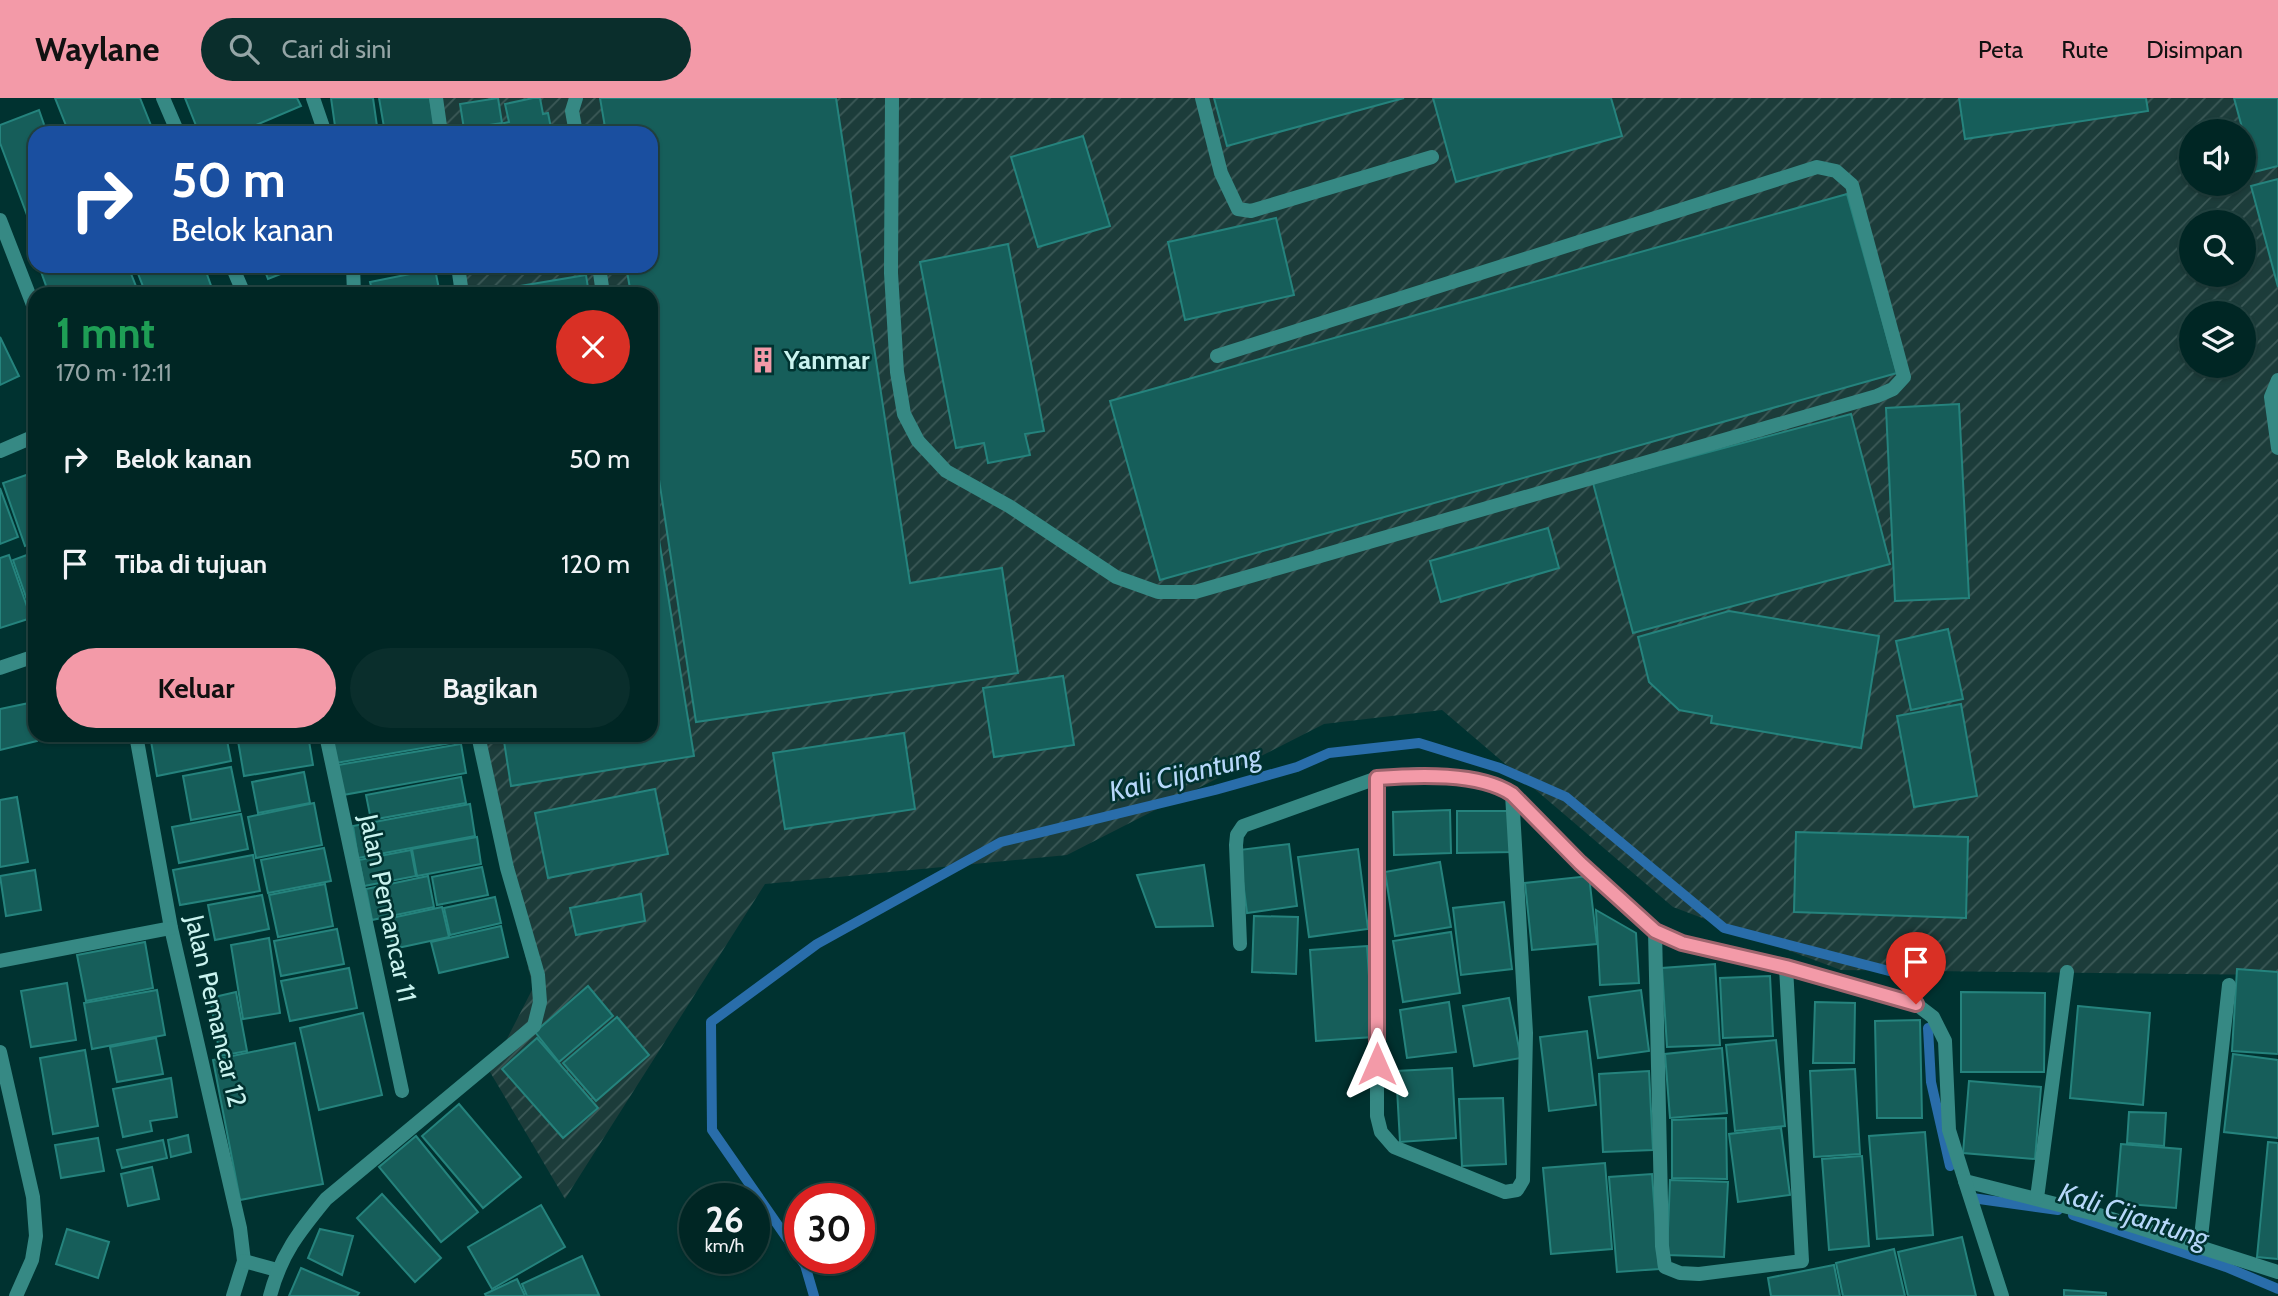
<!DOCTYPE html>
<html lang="id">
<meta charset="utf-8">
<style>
body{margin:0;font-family:Cabin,sans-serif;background:#0a2e2c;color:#f1f3f6;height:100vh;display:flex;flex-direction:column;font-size:26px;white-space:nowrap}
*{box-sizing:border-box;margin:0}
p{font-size:23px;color:#95a5a6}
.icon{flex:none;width:38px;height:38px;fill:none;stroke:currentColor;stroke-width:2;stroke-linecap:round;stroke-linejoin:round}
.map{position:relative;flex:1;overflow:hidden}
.panel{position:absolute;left:28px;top:189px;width:630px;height:455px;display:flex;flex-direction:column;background:#002624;border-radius:21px;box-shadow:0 2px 5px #0004,0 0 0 2px #224341}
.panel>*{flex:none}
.hud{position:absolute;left:28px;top:28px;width:630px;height:147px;border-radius:21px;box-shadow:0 2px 5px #0004,0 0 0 2px #224341;background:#1a4fa0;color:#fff;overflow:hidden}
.controls{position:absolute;left:2179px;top:21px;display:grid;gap:14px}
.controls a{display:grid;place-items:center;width:77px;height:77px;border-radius:50%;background:#002624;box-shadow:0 2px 5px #0004,0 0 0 2px #224341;font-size:35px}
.speed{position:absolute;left:679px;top:1085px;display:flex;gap:14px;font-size:35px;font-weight:700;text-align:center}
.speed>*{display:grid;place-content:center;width:91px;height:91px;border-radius:50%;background:#002624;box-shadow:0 2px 5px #0004,0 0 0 2px #224341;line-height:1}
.speed small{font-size:18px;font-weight:400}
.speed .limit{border:10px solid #d22;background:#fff;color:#111}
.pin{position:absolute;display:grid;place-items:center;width:60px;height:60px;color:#fff;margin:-72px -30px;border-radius:50% 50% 50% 0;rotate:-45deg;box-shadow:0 0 7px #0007}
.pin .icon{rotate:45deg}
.me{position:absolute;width:77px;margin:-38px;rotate:0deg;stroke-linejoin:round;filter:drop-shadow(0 0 5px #0008)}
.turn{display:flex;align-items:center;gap:24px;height:147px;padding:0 28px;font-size:32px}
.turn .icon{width:91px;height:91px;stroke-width:2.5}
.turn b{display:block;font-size:49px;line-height:60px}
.round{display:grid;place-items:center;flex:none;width:74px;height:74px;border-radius:37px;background:#0a2e2c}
.head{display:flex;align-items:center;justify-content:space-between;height:119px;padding:0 28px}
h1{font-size:42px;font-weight:700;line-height:52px;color:#1e9e55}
.primary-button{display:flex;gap:14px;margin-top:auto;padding:14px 28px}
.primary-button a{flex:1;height:80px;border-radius:42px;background:#f39aa8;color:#111;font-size:28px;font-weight:700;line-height:80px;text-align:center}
.primary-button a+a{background:#0a2e2c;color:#f1f3f6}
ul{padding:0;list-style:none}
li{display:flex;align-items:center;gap:21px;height:105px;padding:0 28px}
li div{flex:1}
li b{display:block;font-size:26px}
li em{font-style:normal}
header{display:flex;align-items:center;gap:42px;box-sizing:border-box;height:98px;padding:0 35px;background:#f39aa8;color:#111}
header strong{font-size:33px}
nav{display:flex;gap:38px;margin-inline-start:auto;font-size:24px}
.search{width:490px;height:63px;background:#0a2e2c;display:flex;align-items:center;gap:18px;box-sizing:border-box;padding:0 24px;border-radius:38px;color:#95a5a6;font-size:26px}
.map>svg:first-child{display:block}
</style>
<header>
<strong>Waylane</strong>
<div class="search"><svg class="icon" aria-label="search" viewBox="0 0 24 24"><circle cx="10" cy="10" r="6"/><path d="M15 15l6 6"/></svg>Cari di sini</div>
<nav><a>Peta</a><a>Rute</a><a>Disimpan</a></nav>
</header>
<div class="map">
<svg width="2278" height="1198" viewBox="0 0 2278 1198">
<defs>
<pattern id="industrial-furrows" width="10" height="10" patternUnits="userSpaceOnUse" patternTransform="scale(1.75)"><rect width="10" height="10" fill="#1c3c3a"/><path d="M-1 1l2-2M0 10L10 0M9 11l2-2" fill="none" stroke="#3c5957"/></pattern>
</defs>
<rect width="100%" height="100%" fill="#003230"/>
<path fill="url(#industrial-furrows)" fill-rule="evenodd" d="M440,0H2278V877L1841,872L1673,809L1442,612L1324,626L1067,757L765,786L565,1101L490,974L533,890L473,637H651V196H462L459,168H651V35H444ZM2191,33H2244V86H2191ZM2191,124H2244V177H2191ZM2191,215H2244V268H2191Z"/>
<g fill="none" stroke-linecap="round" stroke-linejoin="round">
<g stroke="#296daa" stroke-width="10">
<path d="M1928,930L1931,984L1950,1068"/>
<path d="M1972,1100L2058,1112"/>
<path d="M2073,1117L2226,1169L2278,1191"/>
<path d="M800,1159L712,1032L711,924L817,846L1001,744L1215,692L1297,669L1329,655L1419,645L1500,670L1566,699L1724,830L1920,881"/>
<path d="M800,1160L805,1167L814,1198"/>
</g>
</g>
<g fill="#165e5a" stroke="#25837d" stroke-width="2">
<path d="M55,0H140L154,35H69Z"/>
<path d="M185,0H297L301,8L237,35H199Z"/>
<path d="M331,0H373L378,35H336Z"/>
<path d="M379,0H430L436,35H385Z"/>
<path d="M498,0L502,25L464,31L460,6Z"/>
<path d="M533,0H540L543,16L548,15L552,35H506L504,25L509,24L505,6Z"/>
<path d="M600,0H836L910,485L1002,470L1018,575L696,624L651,329V196H631L626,168H651V35H606Z"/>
<path d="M1214,0H1404L1227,48Z"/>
<path d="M1433,0H1611L1622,38L1456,84Z"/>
<path d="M1959,0H2146L2148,13L1965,41Z"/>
<path d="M2234,0H2278V68L2254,74Z"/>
<path d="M39,12L47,35H35V123L30,125L0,45V27Z"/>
<path d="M1083,38L1110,128L1038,149L1011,59Z"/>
<path d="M2278,81V189L2251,88Z"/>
<path d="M1847,96L1897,275L1160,482L1110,303Z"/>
<path d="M1276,120L1294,197L1185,222L1168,144Z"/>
<path d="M1008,146L1044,333L1025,336L1030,357L988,365L984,345L956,350L920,164Z"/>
<path d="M39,168H128L139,196H49Z"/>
<path d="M135,168H204L214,196H146Z"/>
<path d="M263,168H301L268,181Z"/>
<path d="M435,171L440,196H373L370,184Z"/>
<path d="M586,177L589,196H491L490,193Z"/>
<path d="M0,239L19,278L0,287Z"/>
<path d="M1959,306L1969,500L1895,503L1886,310Z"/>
<path d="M1851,316L1890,466L1633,535L1593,385Z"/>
<path d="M35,374V444L25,448L3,385Z"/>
<path d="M0,390L18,439L0,446Z"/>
<path d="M651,392L694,658L511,688L503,637H651Z"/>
<path d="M1548,430L1559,470L1441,504L1430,463Z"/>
<path d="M35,454V522H34L13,462Z"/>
<path d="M9,457L31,520L0,530V460Z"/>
<path d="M1729,513L1879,538L1861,650L1711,625L1712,618L1679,612L1649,584L1638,539Z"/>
<path d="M1948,531L1963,601L1911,612L1896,543Z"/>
<path d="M1063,578L1074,647L994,659L983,590Z"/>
<path d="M29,605L37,643L0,652V611Z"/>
<path d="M1961,606L1977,698L1914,709L1897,618Z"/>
<path d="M904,635L915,711L785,731L773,655Z"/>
<path d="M183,637H226L231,663L157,678L151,643Z"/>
<path d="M237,637H308L313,667L244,678Z"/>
<path d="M331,637H462L463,643L336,665Z"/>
<path d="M461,646L466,675L343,697L338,667Z"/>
<path d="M231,669L240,713L191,722L183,678Z"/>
<path d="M304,674L310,705L258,715L252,684Z"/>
<path d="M461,679L466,705L371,722L366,697Z"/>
<path d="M655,691L668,756L548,780L535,715Z"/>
<path d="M17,699L28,764L0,769V702Z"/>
<path d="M314,705L322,747L256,760L248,719Z"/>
<path d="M470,706L475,738L358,760L353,728Z"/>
<path d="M1450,712L1451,755L1394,757L1393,714Z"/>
<path d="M1457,713H1511L1512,754L1457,755Z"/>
<path d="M241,716L248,751L179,765L172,729Z"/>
<path d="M1796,734L1968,739L1966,820L1794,814Z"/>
<path d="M477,739L481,766L417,778L412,751Z"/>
<path d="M1289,746L1297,808L1247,815L1239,752Z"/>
<path d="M324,750L331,783L268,795L261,762Z"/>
<path d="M1358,751L1368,831L1309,839L1298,759Z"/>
<path d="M411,752L416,778L364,788L359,762Z"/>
<path d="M253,757L260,793L180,807L173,772Z"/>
<path d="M1440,764L1451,829L1395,838L1385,774Z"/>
<path d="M1204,767L1213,828L1156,829L1137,777Z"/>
<path d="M482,769L488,797L437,807L432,779Z"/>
<path d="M35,772L41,812L6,818L0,778Z"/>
<path d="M428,778L434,809L372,822L366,791Z"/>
<path d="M1589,778L1597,846L1532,852L1525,785Z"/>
<path d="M325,786L333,828L278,839L269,797Z"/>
<path d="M641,796L645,823L576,837L570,810Z"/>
<path d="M262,797L269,831L215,842L208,807Z"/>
<path d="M495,799L501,825L450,837L444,810Z"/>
<path d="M1504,804L1512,871L1461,877L1453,810Z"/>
<path d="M442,809L449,839L393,851L387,821Z"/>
<path d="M1596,812L1636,835L1639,885L1600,887Z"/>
<path d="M1254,818L1298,819L1296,876L1252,874Z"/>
<path d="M501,828L508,859L439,875L431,844Z"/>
<path d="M337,831L344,866L281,878L274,843Z"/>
<path d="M1451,834L1460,895L1403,904L1393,843Z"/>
<path d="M269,840L280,915L243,921L231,847Z"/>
<path d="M145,844L153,890L86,903L77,857Z"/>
<path d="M1367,848L1373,939L1316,943L1310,852Z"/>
<path d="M1715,866L1720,947L1667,949L1662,870Z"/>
<path d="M349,870L357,910L290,923L281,883Z"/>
<path d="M2237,871L2278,874V956L2232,953Z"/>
<path d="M1770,878L1773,938L1723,940L1720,880Z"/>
<path d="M67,885L76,942L31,949L21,893Z"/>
<path d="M588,888L613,918L559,964L535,934Z"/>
<path d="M157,892L165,937L92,951L84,905Z"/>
<path d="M1641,892L1649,953L1598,960L1589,899Z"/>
<path d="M236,894L247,953L220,958L210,900Z"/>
<path d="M1961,894L2045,895L2044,974H1961Z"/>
<path d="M1509,900L1521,960L1474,968L1463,908Z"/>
<path d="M1449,904L1456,954L1407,960L1400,912Z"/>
<path d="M1815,904L1855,905L1854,965H1813Z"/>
<path d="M2078,908L2150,915L2143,1007L2070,1000Z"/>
<path d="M363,915L382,997L319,1012L300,930Z"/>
<path d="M617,919L649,957L596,1003L563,965Z"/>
<path d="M1920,922L1922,1020H1877L1875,923Z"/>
<path d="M1587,933L1596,1007L1549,1013L1540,939Z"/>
<path d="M156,940L163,976L117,984L110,949Z"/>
<path d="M537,940L598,1010L563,1040L502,971Z"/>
<path d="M1776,942L1785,1028L1735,1033L1726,947Z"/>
<path d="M295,945L323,1086L240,1102L213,962Z"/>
<path d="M1722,950L1727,1015L1670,1020L1665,956Z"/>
<path d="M85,952L98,1028L53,1036L40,960Z"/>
<path d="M2233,956L2278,962V1040L2224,1034Z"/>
<path d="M1452,970L1456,1040L1400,1044L1396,973Z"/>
<path d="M1855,971L1860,1056L1814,1059L1810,973Z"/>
<path d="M1649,973L1653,1052L1603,1054L1599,976Z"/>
<path d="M171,980L177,1019L150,1023L152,1033L123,1039L113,991Z"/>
<path d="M1969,983L2041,989L2035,1061L1963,1055Z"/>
<path d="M1503,1000L1506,1066L1462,1068L1459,1001Z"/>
<path d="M459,1006L521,1079L483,1110L422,1038Z"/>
<path d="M2129,1014L2166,1015L2164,1048L2127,1045Z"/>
<path d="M1726,1020L1727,1081L1672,1080V1022Z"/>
<path d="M1781,1030L1790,1097L1738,1104L1729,1036Z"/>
<path d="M1925,1034L1933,1137L1877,1141L1869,1038Z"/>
<path d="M188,1037L191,1054L171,1059L168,1042Z"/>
<path d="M416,1038L478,1114L441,1144L379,1069Z"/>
<path d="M98,1040L104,1073L61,1080L55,1047Z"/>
<path d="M163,1042L167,1060L122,1070L117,1052Z"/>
<path d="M2268,1044L2278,1045V1161L2257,1159Z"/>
<path d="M2121,1046L2181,1051L2176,1110L2116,1105Z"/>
<path d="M1862,1058L1869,1148L1829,1152L1822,1061Z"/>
<path d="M1605,1065L1612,1151L1551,1156L1543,1070Z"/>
<path d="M152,1069L159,1101L128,1108L121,1076Z"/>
<path d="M1652,1076L1659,1171L1617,1174L1609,1079Z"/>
<path d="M1670,1082L1728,1084L1724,1159L1667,1157Z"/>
<path d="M382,1096L441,1160L415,1184L357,1120Z"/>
<path d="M541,1107L565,1149L492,1191L468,1149Z"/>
<path d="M67,1131L109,1144L98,1180L56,1166Z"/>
<path d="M320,1131L353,1138L342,1177L308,1160Z"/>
<path d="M1962,1139L1976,1198H1908L1898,1154Z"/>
<path d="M1894,1151L1905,1198H1843L1836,1165Z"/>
<path d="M582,1158L599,1197L527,1198L522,1186Z"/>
<path d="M1834,1167L1840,1198H1771L1768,1180Z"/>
<path d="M301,1170L359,1195L357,1198H289Z"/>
<path d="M517,1181L525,1198H486L485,1196Z"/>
<path d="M2064,1192L2106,1195V1198H2064Z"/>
</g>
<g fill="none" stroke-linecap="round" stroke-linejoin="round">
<g stroke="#368984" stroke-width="14">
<path d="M892,0L891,175L897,274L904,316L918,343L946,373L1009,408L1116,479L1158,494H1195L1877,298L1893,291L1904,279L1852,87L1836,73L1817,69L1217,258"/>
<path d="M1202,0L1221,75L1238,111L1251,113L1432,59"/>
<path d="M576,35L572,13L576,0"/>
<path d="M599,168L603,196"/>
<path d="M2278,282L2271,299L2278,350"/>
</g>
<g stroke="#368984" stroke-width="14">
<path d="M163,0L178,35"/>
<path d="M313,0L325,35"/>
<path d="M436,0L441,35"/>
<path d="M0,122L35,212"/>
<path d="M232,168L244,196"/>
<path d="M353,168L354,196"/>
<path d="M458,168L462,196"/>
<path d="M0,353L35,338"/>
<path d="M0,570L35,558"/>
<path d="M136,637L171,830L240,1130L244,1163L233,1198"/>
<path d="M326,637L402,993"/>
<path d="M1377,680V1018L1381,1034L1394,1049L1505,1094L1517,1092L1523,1082L1526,935L1512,696"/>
<path d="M1655,833L1662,1148L1665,1169L1680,1175L1699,1176L1802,1163L1786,869"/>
<path d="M1240,846L1236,747L1237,737L1243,728L1377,680L1419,676L1458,680L1502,689L1512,696L1580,765L1655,833L1682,845L1786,869L1891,898L1916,906L1933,919L1945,943L1949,1032L1965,1083L2099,1117L2278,1174"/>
<path d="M0,863L171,830"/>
<path d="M0,954L33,1099L36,1138L32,1162L16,1198"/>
<path d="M1965,1083L2002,1198"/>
<path d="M2037,1100L2067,874"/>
<path d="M2200,1148L2229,887"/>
<path d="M244,1163L277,1172"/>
<path d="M270,1198C281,1156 299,1134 326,1101L534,928L540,904L538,877L507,770L478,637"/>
</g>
</g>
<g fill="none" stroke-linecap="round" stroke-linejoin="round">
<g stroke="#9e646d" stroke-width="18">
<path id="route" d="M1377,966V680C1416,677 1479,674 1512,696L1580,765L1655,833L1682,845L1786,869L1916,906"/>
</g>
<use href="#route" stroke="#f39aa8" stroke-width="12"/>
</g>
<defs>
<g id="building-bare" transform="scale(2.1)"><path d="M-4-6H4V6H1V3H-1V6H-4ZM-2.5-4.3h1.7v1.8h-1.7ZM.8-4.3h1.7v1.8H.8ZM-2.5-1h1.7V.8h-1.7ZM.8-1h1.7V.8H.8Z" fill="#f39aa8" stroke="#003230" stroke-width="2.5" paint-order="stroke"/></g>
</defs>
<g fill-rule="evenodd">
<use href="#building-bare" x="763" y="262"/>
</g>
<g text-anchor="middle" stroke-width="5" stroke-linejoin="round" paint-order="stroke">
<g font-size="26" font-weight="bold" fill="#caf3ef" stroke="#003230" text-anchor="start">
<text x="784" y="271">Yanmar</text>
</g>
<g font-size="26" fill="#caf3ef" stroke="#003230">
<text transform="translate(388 810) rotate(78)" y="9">Jalan Pemancar 11</text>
<text transform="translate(216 913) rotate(77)" y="9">Jalan Pemancar 12</text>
</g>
<g font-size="28" font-style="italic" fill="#b6d7f9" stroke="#003230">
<text transform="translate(1185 675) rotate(-14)" y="10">Kali Cijantung</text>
<text transform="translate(2134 1117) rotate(18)" y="10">Kali Cijantung</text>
</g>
</g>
</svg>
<div class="controls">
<a><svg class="icon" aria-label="sound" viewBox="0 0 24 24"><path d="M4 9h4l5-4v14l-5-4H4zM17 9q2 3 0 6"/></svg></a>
<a><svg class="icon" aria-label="search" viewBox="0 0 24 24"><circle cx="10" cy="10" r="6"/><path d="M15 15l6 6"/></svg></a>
<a><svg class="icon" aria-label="layers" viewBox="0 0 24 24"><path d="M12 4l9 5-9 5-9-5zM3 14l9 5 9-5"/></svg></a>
</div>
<div class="speed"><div>26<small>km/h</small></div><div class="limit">30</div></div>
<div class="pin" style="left:1916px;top:906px;background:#d93025"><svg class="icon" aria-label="arrive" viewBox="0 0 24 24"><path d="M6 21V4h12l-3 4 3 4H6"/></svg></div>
<svg class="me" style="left:1377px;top:966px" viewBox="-20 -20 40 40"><path d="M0-17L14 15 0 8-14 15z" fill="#f39aa8" stroke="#fff" stroke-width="4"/></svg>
<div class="hud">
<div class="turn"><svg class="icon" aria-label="right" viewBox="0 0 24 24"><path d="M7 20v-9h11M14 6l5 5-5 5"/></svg><div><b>50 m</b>Belok kanan</div></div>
</div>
<section class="panel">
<div class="head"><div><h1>1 mnt</h1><p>170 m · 12:11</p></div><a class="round" style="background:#d93025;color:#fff"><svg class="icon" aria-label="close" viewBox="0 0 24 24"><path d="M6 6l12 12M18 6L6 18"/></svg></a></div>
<ul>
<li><svg class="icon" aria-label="right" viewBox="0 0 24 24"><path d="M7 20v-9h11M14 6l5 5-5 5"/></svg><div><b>Belok kanan</b></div><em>50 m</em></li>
<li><svg class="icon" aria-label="arrive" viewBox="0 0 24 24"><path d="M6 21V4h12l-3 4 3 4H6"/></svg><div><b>Tiba di tujuan</b></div><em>120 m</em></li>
</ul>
<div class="primary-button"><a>Keluar</a><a>Bagikan</a></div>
</section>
</div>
